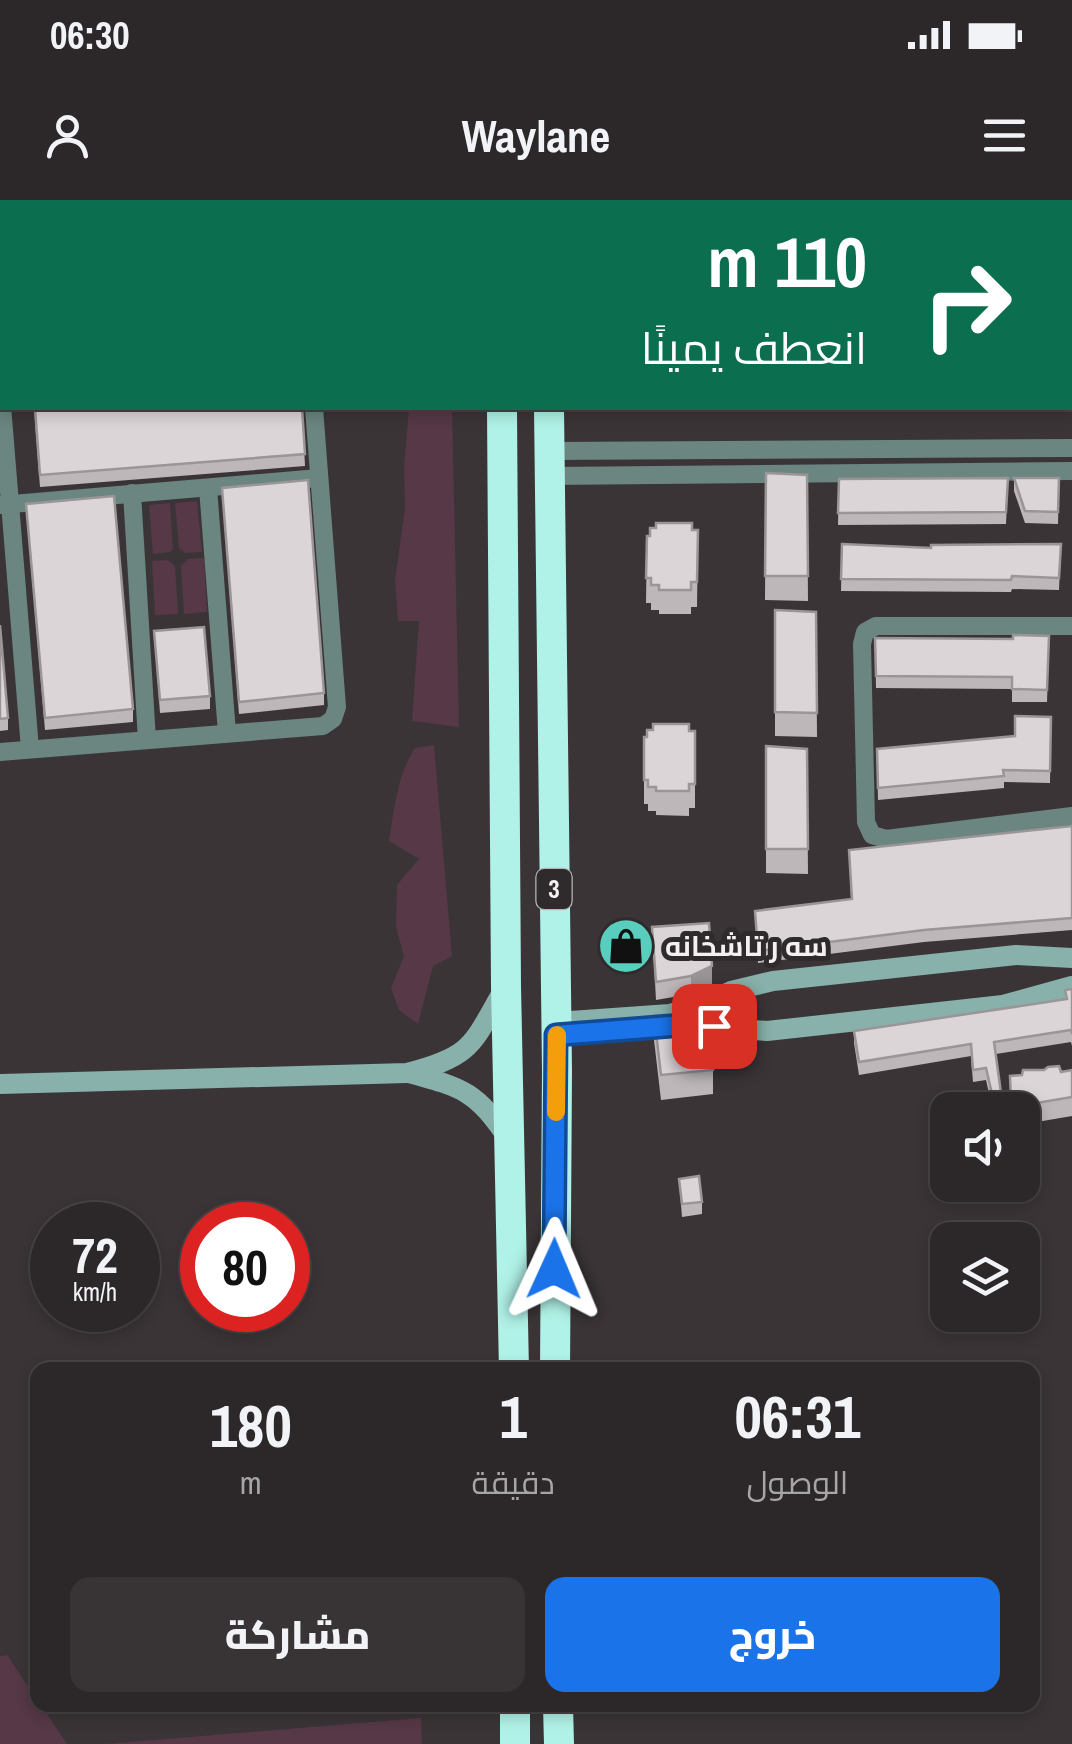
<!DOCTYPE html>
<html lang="ar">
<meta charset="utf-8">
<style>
body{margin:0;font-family:"Archivo Narrow",Cairo,sans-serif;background:#383334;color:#f1f3f6;direction:rtl;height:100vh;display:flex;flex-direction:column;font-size:38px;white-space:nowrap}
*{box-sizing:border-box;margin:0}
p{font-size:32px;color:#a6a5a8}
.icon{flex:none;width:55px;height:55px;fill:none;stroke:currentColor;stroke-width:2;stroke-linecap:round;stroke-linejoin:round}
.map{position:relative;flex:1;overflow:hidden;direction:ltr}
.side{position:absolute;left:30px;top:1162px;width:1010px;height:350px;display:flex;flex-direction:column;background:#2c2728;border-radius:20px;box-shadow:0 5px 15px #0003,0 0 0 2px #484445;direction:rtl}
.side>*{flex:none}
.top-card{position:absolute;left:0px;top:0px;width:1072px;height:210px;box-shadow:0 5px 15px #0003,0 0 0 2px #484445;direction:rtl;background:#0b6e4f;color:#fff;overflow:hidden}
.controls{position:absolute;left:930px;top:892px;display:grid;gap:20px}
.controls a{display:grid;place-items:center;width:110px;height:110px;border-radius:20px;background:#2c2728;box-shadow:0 5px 15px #0003,0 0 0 2px #484445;font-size:50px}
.speed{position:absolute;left:30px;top:1002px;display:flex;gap:20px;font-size:50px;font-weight:700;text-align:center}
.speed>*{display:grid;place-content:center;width:130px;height:130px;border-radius:50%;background:#2c2728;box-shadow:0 5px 15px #0003,0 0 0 2px #484445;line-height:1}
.speed small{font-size:25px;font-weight:400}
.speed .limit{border:15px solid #d22;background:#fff;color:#111}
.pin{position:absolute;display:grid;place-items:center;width:85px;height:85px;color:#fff;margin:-42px;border-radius:20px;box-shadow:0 5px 15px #0006}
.me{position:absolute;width:110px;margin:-55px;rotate:1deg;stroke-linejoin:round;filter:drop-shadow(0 0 8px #0008)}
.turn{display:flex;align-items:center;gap:35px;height:210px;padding:0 40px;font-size:45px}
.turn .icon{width:130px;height:130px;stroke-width:2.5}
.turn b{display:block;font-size:70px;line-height:85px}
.eta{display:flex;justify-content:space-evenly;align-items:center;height:170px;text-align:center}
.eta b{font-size:60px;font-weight:800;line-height:70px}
.primary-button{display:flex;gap:20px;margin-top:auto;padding:20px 40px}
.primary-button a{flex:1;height:115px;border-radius:20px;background:#1a73e8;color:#fff;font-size:40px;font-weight:800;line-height:115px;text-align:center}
.primary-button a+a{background:#383334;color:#f1f3f6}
.status{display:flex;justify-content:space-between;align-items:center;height:70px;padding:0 50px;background:#2c2728;direction:ltr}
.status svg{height:28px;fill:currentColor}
header{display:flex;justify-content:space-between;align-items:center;height:130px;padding:0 40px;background:#2c2728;font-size:45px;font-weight:800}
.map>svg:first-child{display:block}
</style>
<div class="status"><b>06:30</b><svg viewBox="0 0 49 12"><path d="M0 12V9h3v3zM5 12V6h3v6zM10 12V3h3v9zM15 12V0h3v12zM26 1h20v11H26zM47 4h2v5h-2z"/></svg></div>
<header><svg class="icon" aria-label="menu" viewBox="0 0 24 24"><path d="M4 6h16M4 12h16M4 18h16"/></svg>Waylane<svg class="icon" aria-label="person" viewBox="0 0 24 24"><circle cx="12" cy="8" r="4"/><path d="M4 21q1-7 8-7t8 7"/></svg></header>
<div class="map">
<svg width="1072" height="1544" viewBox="0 0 1072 1544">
<rect width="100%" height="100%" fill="#3a3436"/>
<g fill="#563846">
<path d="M409,208H452L459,527L412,521L419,421H398L395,380L405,308L404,268Z"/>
<path d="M197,301L202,352L185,353L179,348L175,303Z"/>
<path d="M170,303L173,349L170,352L153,354L149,305Z"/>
<path d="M204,358L207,412L184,414L181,366L188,359Z"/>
<path d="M168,360L175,366L178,414L155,415L152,361Z"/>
<path d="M434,545L452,756L433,766L418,824L399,810L391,788L404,756L396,727L397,685L419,659L389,641C394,610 397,575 415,548Z"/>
<path d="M7,1455L37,1500L38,1505H41L67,1544H0V1456Z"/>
<path d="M421,1518L422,1544H105Z"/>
</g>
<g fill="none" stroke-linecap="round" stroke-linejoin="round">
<g stroke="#6b8580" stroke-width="18">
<path d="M297,0L298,2"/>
<path d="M0,76H2"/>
<path d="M0,181L30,549"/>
<path d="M550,251L1072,248"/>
<path d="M551,276L1072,271"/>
<path d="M208,288L227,533"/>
<path d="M132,293L147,540"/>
<path d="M0,305L319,278"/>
<path d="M1072,426H876L865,432L862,444L866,622L872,635L886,639L1072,616"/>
<path d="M0,552L323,526L333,519L337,507L314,208"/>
</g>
<g stroke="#87b1aa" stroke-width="20">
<path d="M556,822L670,814L696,807L731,791L773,781L1016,755L1072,758"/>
<path d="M683,825L767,831L1003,805L1072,786"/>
<path d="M409,873C464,888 476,891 509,940"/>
<path d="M0,884L407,873C474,856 472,844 504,789"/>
</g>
<g stroke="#b0f2e7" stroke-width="30">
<path d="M500,0V2"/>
<path d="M546,0V2"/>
<path d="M502,208L506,786L514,1170"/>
<path d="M549,208L557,871L555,1170"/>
<path d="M558,1505L559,1544"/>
<path d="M515,1544V1505"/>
</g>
</g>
<g fill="#bdb7ba">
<path d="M34,208H302L305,266L40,287Z"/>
<path d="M766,273L807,275L808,401L765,400Z"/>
<path d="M1008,278L1006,324L838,325L839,279Z"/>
<path d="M1014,278H1059L1058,324L1025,323L1014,291Z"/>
<path d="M222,288L324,493V505L239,514Z"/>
<path d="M26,304L133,509V522L45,530Z"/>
<path d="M692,330H698L697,407H691V414H659V410H651V403H646L647,336Z"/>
<path d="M842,344L931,348L1061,344L1059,390L1012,389L1011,392L841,391Z"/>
<path d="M816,412L817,537L775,536V512Z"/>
<path d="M0,425L8,518V530L0,531Z"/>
<path d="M154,431L210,496V509L160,513Z"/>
<path d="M1049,436L1047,502H1012V489L876,488L875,438L1013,439Z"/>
<path d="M1051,517L1050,583L1004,582V588L878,600L877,549L1015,536Z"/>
<path d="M695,531V608H689V616L656,615V611H648V604H644V537Z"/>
<path d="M807,549L808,674L766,673V649Z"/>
<path d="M1072,626V730L924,742L758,763L755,711L851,699L849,650Z"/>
<path d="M652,727L712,785L691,794L656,800Z"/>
<path d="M1072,789V846L1071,842L996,854L1001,905L992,907L986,880L973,882L971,856L859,875L854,843V831L1065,800V790Z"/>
<path d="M654,815L713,870V894L661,900L654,840Z"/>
<path d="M1072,870V916L1025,924L1022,920V910H1010V876Z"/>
<path d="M679,979L702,1002V1014L682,1017Z"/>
</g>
<path fill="#9a9597" d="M712,766V785L691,794V776Z"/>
<g fill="#dcd5d8" stroke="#9a9597" stroke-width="2.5">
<path d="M22,0H289L290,2H22Z"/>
<rect x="648" y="0" width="138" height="2"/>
<path d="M936,0H1022L1016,2H937Z"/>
<path d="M35,208H302L305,254L40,275Z"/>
<path d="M766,273L807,275L808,376H765Z"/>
<path d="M1008,278L1006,312L838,313L839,279Z"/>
<path d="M1014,278H1059L1058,312L1025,311Z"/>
<path d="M308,280L324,493L239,502L222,288Z"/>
<path d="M114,296L133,509L45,518L26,304Z"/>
<path d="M656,323H692V330H698L697,382H691V390H659V385H651V378H646L647,336H650V328H656Z"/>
<path d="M842,344L931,348V345L1061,344L1059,378L1012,376L1011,380L841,379Z"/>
<path d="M775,410L816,412L817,513L775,512Z"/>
<path d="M0,425L8,518L0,519Z"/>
<path d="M204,427L210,496L160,500L154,431Z"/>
<path d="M1013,435L1049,436L1047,490L1012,489V477L876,476L875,438L1013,439Z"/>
<path d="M1015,516L1051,517L1050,571L1003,570L1004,576L878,588L877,549L1015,536Z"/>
<path d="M653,524H689V531H695V584H689V591H656V587H648V580H644V537H647V530H653Z"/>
<path d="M766,546L807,549L808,649H766Z"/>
<path d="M1072,626V718L924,730L758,751L755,711L852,699L849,650Z"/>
<path d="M709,723L712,766L691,776L656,782L652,727Z"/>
<path d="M1072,789V834L1071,830L994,842L1001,893L992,894L986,868L973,870L971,844L859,862L854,831L1067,799L1065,790Z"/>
<path d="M654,815H707L713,870L661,875Z"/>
<path d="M1059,866L1061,872L1072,870V897L1025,905L1023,902L1011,901L1010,876L1022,875L1023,870H1044L1048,867Z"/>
<path d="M699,976L702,1002L682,1004L679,979Z"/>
</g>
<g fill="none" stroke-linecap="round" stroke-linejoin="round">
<g stroke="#114b97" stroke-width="25">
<path id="route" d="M554,1069L556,835L671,826H714"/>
</g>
<use href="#route" stroke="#1a73e8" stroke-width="18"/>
<path stroke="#f59e0b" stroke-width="18" d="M556,912L557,835"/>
</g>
<defs>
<g id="shop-disc" transform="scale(2.875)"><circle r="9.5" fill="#59cebe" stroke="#2f2a2c"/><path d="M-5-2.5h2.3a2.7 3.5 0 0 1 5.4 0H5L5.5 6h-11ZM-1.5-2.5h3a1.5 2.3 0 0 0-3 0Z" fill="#111"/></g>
</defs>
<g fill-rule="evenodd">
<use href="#shop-disc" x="626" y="746"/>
</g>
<g text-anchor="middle" stroke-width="10" stroke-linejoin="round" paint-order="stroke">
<rect fill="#2f2a2c" stroke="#b9b5b7" stroke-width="2.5" x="536.5" y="669" width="35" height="40" rx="8"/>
<g font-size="25" font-weight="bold" fill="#f4f0f2">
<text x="554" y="698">3</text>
</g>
<g font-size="28" font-weight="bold" fill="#f4f0f2" stroke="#2f2a2c" text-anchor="start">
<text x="665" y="756">سه ر تاشخانه</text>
</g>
</g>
</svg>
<div class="controls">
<a><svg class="icon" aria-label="sound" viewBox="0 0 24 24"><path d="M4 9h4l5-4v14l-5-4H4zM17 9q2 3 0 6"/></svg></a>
<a><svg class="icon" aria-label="layers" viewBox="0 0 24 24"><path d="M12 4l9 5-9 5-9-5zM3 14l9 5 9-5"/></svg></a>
</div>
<div class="speed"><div>72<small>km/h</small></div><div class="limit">80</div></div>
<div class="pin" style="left:714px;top:826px;background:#d93025"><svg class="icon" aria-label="arrive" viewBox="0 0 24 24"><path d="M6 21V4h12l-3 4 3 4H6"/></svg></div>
<svg class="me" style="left:554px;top:1069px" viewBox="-20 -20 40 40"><path d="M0-17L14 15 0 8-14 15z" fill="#1a73e8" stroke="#fff" stroke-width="4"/></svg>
<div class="top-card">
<div class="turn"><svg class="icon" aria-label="right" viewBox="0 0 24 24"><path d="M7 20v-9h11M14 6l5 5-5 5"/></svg><div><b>110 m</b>انعطف يمينًا</div></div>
</div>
<section class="side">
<div class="eta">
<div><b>06:31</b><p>الوصول</p></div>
<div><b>1</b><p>دقيقة</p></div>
<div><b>180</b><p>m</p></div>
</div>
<div class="primary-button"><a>خروج</a><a>مشاركة</a></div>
</section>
</div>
